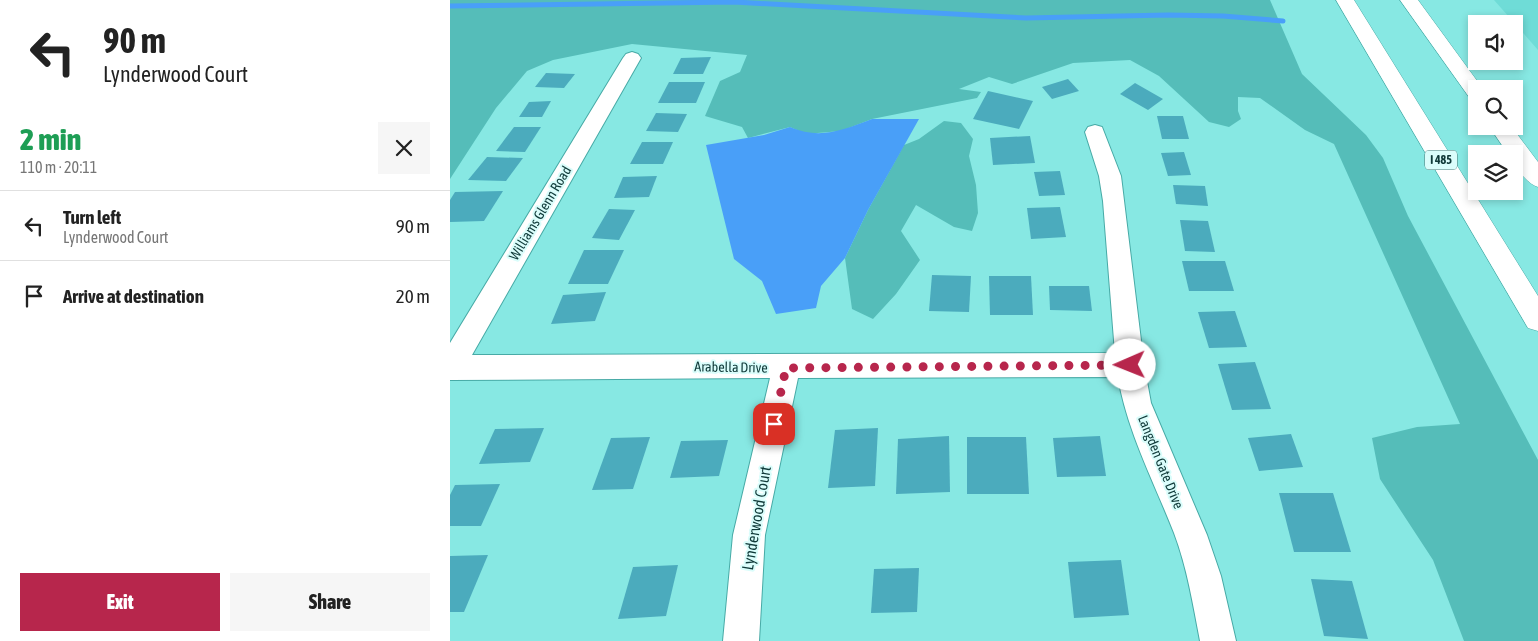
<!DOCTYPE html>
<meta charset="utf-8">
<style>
body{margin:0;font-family:"Asap Condensed",sans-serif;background:#f6f6f6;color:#222;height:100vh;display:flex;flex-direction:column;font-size:19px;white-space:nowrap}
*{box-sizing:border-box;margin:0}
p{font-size:16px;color:#767676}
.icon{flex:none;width:28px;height:28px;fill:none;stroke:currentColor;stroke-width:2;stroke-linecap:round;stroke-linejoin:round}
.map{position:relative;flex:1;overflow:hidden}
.panel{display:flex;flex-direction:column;background:#fff;width:450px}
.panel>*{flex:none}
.top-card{background:#fff;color:#222;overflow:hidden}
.fabs{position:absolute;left:1018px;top:15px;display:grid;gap:10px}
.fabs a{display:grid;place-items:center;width:55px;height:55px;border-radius:0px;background:#fff;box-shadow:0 2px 8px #0003;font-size:25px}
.pin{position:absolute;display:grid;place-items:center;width:42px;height:42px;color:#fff;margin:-21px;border-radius:10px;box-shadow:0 2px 8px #0006}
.me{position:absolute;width:55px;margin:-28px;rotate:269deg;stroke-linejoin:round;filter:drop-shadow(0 0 4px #0008)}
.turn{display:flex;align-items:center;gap:18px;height:105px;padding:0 20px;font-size:22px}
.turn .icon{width:65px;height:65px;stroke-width:2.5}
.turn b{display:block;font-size:35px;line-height:42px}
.round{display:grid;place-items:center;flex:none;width:52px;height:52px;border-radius:0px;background:#f6f6f6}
.overview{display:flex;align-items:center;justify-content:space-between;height:85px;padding:0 20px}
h1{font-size:30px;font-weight:800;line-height:38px;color:#1e9e55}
.primary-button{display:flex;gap:10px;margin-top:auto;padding:10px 20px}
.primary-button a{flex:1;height:58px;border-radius:0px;background:#b7264c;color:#fff;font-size:20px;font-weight:800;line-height:58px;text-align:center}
.primary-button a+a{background:#f6f6f6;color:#222}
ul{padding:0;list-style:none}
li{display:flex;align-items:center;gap:15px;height:70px;padding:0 20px;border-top:1px solid #e0e0e0}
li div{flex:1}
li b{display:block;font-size:19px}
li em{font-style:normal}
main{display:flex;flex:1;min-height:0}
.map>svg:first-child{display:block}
</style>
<main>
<section class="panel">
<div class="top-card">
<div class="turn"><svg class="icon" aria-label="left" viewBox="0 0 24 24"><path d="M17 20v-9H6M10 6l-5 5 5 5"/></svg><div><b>90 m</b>Lynderwood Court</div></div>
</div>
<div class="overview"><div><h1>2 min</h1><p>110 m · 20:11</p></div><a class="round"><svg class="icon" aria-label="close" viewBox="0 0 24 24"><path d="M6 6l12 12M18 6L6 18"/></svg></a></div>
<ul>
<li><svg class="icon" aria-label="left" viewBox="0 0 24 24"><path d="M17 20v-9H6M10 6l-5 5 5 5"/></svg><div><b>Turn left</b><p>Lynderwood Court</p></div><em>90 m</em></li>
<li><svg class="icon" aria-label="arrive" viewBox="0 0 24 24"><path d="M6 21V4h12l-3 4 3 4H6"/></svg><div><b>Arrive at destination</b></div><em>20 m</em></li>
</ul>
<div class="primary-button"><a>Exit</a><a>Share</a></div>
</section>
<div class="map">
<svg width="1088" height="641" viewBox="0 0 1088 641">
<rect width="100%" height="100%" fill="#87e8e3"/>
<path fill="#6fdcd7" d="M1044,0H1088V50Z"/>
<g fill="#55bdb9">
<path d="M0,0H820L852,74L916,135L933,158L958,216L1088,460V641H1014L983,560L930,479L922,438L967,427L1010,424L884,144L855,130L810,98L788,97V111L791,119L779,127L759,122L709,76L680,60L623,63L562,84L539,77L509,89L531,92L527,98L422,119L391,131L356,134L340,127L298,138L292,127L255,116L270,81L290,72L297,55L182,44L103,60L77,71L46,108L0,179Z"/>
<path d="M494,121L511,123L523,139L519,156L526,185L528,213L522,231L504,227L466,205L451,231L470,260L446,294L423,319L402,309L395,258L418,210L454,145L469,139Z"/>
</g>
<path fill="#499ff8" d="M422,119H469L418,210L395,258L371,286L366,308L326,314L312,281L284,259L256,145L314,135L340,127C370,140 393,130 422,119Z"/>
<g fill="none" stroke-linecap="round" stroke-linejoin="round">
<path stroke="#499ff8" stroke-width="5" d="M0,6L284,2L576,18L718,15L773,16L833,21"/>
</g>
<g fill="#4babbd">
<path d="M261,57L253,74H223L231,58Z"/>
<path d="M96,73L125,74L114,88L85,87Z"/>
<path d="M618,79L629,91L602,99L592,87Z"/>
<path d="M219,82H255L246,103H208Z"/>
<path d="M685,83L713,99L698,110L670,94Z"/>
<path d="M538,91L583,101L569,129L523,119Z"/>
<path d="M101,101L92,117H69L79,102Z"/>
<path d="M206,113L237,114L228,132L196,131Z"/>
<path d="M707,116H733L739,139H712Z"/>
<path d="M64,127H91L75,152L46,151Z"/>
<path d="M580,136L585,163L543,165L540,138Z"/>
<path d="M192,142H223L213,164H180Z"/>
<path d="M734,152L741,175L718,176L711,153Z"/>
<path d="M37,157L73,158L56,181L18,180Z"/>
<path d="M610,171L615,195L589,196L584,172Z"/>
<path d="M207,176L199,197L164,198L173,177Z"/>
<path d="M723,185L755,186L758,206L726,204Z"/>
<path d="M53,191L34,221L0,222V200L5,192Z"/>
<path d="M610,207L616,237L581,239L577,208Z"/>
<path d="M159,209L185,210L169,240L142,238Z"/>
<path d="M730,220L758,221L765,252L735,251Z"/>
<path d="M134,250H174L158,284H118Z"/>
<path d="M732,261H775L784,291H739Z"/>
<path d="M482,275L521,276L519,312L479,311Z"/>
<path d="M539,276H581L583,315H540Z"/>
<path d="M599,286H639L642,311L600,310Z"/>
<path d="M156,292L145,321L101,324L113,295Z"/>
<path d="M785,311L797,347L759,348L748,312Z"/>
<path d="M805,362L821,409L782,410L768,364Z"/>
<path d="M94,428L80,462L29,464L45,429Z"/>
<path d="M428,428L425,486L378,488L385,430Z"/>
<path d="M841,434L853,467L809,471L798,438Z"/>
<path d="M499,436L500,492L446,494L448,439Z"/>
<path d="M650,436L656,476L607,477L603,438Z"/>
<path d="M200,437L183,489L142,490L161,438Z"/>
<path d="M517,437H576L579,494H517Z"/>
<path d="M278,440L269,476L220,478L231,441Z"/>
<path d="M50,484L31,526H0V495L5,485Z"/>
<path d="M829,493H883L901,552H844Z"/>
<path d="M38,555L14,612H0V556Z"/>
<path d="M671,560L679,615L624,618L618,562Z"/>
<path d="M228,565L216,616L168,619L183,567Z"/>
<path d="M469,568L467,612L421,613L424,569Z"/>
<path d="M861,579L902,581L918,639L874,636Z"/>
</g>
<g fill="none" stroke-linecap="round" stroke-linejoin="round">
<g stroke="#47aaa6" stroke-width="2">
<path id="minor" d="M182,52L188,54L191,58L22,355L665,353L653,201L649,176L635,132L638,127L645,125L652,127L671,176L694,365L701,403L757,535L771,576L786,641H750C743,605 737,567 724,533C704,482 677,431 668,377L348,378L315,535L309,641H273L283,535L320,378L0,380V343L173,58L176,54Z"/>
</g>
<g stroke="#47aaa6" stroke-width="1">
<g id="motorway">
<path d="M886,0H904L1088,296V331L1078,328Z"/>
<path d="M950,0H968L1033,89H1026V99L1019,97Z"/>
<path d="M1039,126H1061L1088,162V187C1076,183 1064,167 1064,154H1058Z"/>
</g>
</g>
<use href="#minor" fill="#fff" fill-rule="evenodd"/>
<use href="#motorway" fill="#fff" fill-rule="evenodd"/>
</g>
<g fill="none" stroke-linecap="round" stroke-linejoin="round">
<path stroke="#b7264c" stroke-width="9" stroke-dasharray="0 16.2" d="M324,424L336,368L680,365"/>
</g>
<g text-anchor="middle" stroke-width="4" stroke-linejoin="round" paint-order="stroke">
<rect fill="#dafdfb" stroke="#4d7473" stroke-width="1" x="975" y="150.5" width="32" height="19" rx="4"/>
<g font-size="12" font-weight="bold" fill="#103a39">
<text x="991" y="164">I 485</text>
</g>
<g font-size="14" fill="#103a39" stroke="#dafdfb">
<text transform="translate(90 213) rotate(-59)" y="5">Williams Glenn Road</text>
<text transform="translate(281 367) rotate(1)" y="5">Arabella Drive</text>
<text transform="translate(711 462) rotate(68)" y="5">Langden Gate Drive</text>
</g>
<g font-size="16" fill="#103a39" stroke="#dafdfb">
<text transform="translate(306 518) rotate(-80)" y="6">Lynderwood Court</text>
</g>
</g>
</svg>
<div class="fabs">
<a><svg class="icon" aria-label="sound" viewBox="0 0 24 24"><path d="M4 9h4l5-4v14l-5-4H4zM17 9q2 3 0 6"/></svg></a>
<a><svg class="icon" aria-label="search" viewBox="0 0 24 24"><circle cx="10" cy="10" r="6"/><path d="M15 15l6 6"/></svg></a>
<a><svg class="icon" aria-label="layers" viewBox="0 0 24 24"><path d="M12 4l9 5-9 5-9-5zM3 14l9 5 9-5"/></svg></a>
</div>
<div class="pin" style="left:324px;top:424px;background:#d93025"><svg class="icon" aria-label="arrive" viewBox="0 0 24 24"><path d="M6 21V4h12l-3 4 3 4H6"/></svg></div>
<svg class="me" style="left:680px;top:365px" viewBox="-20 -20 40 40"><circle r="19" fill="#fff"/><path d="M0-13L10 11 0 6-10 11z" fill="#b7264c"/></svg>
</div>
</main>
